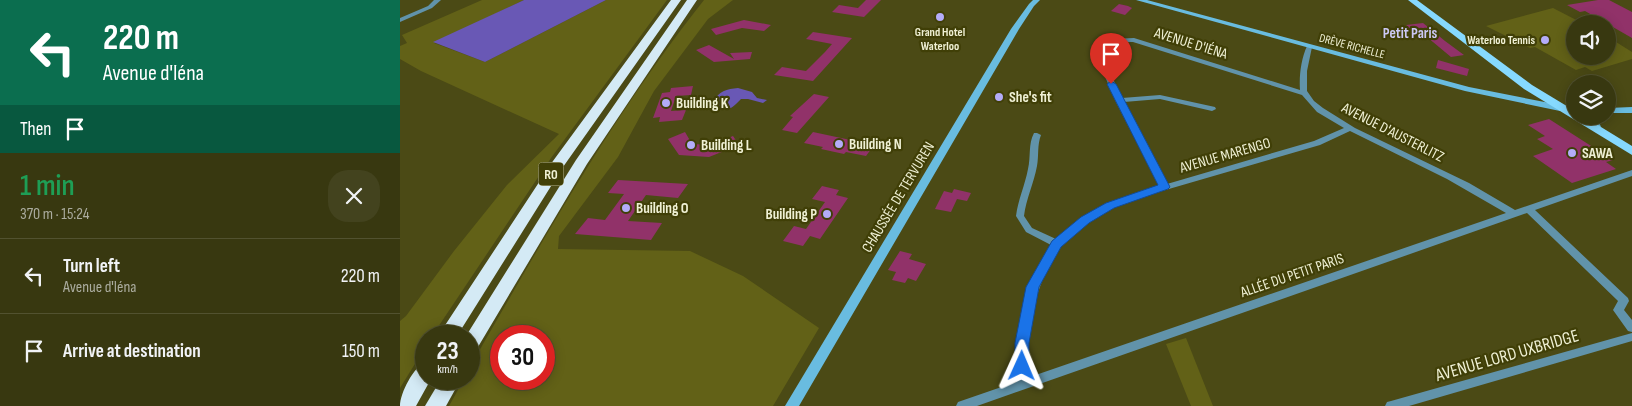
<!DOCTYPE html>
<meta charset="utf-8">
<style>
body{margin:0;font-family:"Sofia Sans Condensed",sans-serif;background:#43431e;color:#f1f3f6;height:100vh;display:flex;flex-direction:column;font-size:19px;white-space:nowrap}
*{box-sizing:border-box;margin:0}
p{font-size:16px;color:#abac9f}
.icon{flex:none;width:28px;height:28px;fill:none;stroke:currentColor;stroke-width:2;stroke-linecap:round;stroke-linejoin:round}
.map{position:relative;flex:1;overflow:hidden}
.side{display:flex;flex-direction:column;background:#383810;width:400px}
.side>*{flex:none}
.hud{background:#0b6e4f;color:#fff;overflow:hidden}
.tools{position:absolute;left:1166px;top:15px;display:grid;gap:10px}
.tools a{display:grid;place-items:center;width:50px;height:50px;border-radius:50%;background:#383810;box-shadow:0 2px 12px #0003,0 0 0 1px #525230;font-size:25px}
.speed{position:absolute;left:15px;top:325px;display:flex;gap:10px;font-size:25px;font-weight:700;text-align:center}
.speed>*{display:grid;place-content:center;width:65px;height:65px;border-radius:50%;background:#383810;box-shadow:0 2px 12px #0003,0 0 0 1px #525230;line-height:1}
.speed small{font-size:12px;font-weight:400}
.speed .limit{border:8px solid #d22;background:#fff;color:#111}
.pin{position:absolute;display:grid;place-items:center;width:42px;height:42px;color:#fff;margin:-51px -21px;border-radius:50% 50% 50% 0;rotate:-45deg;box-shadow:0 0 5px #0007}
.pin .icon{rotate:45deg}
.me{position:absolute;width:55px;margin:-28px;rotate:1deg;stroke-linejoin:round;filter:drop-shadow(0 0 4px #0008)}
.turn{display:flex;align-items:center;gap:18px;height:105px;padding:0 20px;font-size:22px}
.turn .icon{width:65px;height:65px;stroke-width:2.5}
.turn b{display:block;font-size:35px;line-height:42px}
.then{display:flex;align-items:center;height:48px;padding:0 20px;background:#0003;gap:10px;font-size:19px}
.round{display:grid;place-items:center;flex:none;width:52px;height:52px;border-radius:20px;background:#43431e}
.headline{display:flex;align-items:center;justify-content:space-between;height:85px;padding:0 20px}
h1{font-size:30px;font-weight:600;line-height:38px;color:#1e9e55}
ul{padding:0;list-style:none}
li{display:flex;align-items:center;gap:15px;height:75px;padding:0 20px;border-top:1px solid #525230}
li div{flex:1}
li b{display:block;font-size:19px}
li em{font-style:normal}
main{display:flex;flex:1;min-height:0}
.map>svg:first-child{display:block}
</style>
<main>
<section class="side">
<div class="hud">
<div class="turn"><svg class="icon" aria-label="left" viewBox="0 0 24 24"><path d="M17 20v-9H6M10 6l-5 5 5 5"/></svg><div><b>220 m</b>Avenue d'Iéna</div></div>
<div class="then">Then<svg class="icon" aria-label="arrive" viewBox="0 0 24 24"><path d="M6 21V4h12l-3 4 3 4H6"/></svg></div>
</div>
<div class="headline"><div><h1>1 min</h1><p>370 m · 15:24</p></div><a class="round"><svg class="icon" aria-label="close" viewBox="0 0 24 24"><path d="M6 6l12 12M18 6L6 18"/></svg></a></div>
<ul>
<li><svg class="icon" aria-label="left" viewBox="0 0 24 24"><path d="M17 20v-9H6M10 6l-5 5 5 5"/></svg><div><b>Turn left</b><p>Avenue d'Iéna</p></div><em>220 m</em></li>
<li><svg class="icon" aria-label="arrive" viewBox="0 0 24 24"><path d="M6 21V4h12l-3 4 3 4H6"/></svg><div><b>Arrive at destination</b></div><em>150 m</em></li>
</ul>
</section>
<div class="map">
<svg width="1232" height="406" viewBox="0 0 1232 406">
<rect width="100%" height="100%" fill="#4b4a15"/>
<g fill="#626117" fill-rule="evenodd">
<path d="M82,0H124L34,43L85,62L206,0H267L151,158L32,336H26V346L0,388V321L6,316L54,251L107,185L159,134L21,71L0,59V46L7,43L2,35Z"/>
<path d="M304,0H333L308,19L254,91L218,157L159,236L158,249L290,251L343,276L419,328L373,406H49L64,379H69V370L83,344C151,226 219,107 304,0ZM101,336H144V379H101Z"/>
<path d="M1153,8L1184,24H1175V56H1208V37L1232,52V59L1192,71L1185,67L1176,70L1135,47L1130,48L1086,26Z"/>
<path d="M786,338L813,406H791L766,344Z"/>
</g>
<g fill="#6958b5">
<path d="M124,0H206L85,62L33,42Z"/>
<path d="M338,88L352,92L357,98L367,100L363,103L348,99H341C332,108 328,113 315,106L314,102C318,91 327,89 338,88Z"/>
</g>
<g fill="#913269">
<path d="M466,0H481L464,17L432,12L439,5L458,8Z"/>
<path d="M1198,0H1209L1232,12V38L1185,11L1180,12L1167,5Z"/>
<path d="M719,4L728,6L732,8L725,15L711,11Z"/>
<path d="M344,20L371,25L364,31L342,28L316,35L311,29Z"/>
<path d="M1023,23L1045,41L1064,55L1051,57L1027,37L1018,35L1006,25Z"/>
<path d="M413,32L452,38L413,81L374,75L382,67L406,71L425,52L432,44L406,39Z"/>
<path d="M309,45L334,59L330,53L352,52L350,59L314,62L296,50Z"/>
<path d="M1038,60L1069,69L1067,76L1036,68Z"/>
<path d="M293,86L291,95L276,96L271,111L286,110L282,120L259,122L260,117L253,118L262,93L270,92L271,88Z"/>
<path d="M414,94L429,97L397,133L382,130L393,117L390,116Z"/>
<path d="M1149,119L1213,160L1206,162L1216,169L1172,183L1133,156L1153,149L1137,139L1145,136L1128,125Z"/>
<path d="M285,132L292,144L312,145L333,136L339,145L309,157L279,155L268,139Z"/>
<path d="M413,132L474,145L466,156L446,152L444,154L421,149L423,147L404,143Z"/>
<path d="M218,180L288,184L278,198L246,195L228,221L262,223L251,240L175,234L188,218L205,220L224,194L208,193Z"/>
<path d="M422,186L439,190L436,195L448,198L420,239L410,236L403,246L383,241L394,226L406,229L425,202L412,199Z"/>
<path d="M554,189L571,193L567,201L557,199L551,212L535,209L544,191L552,193Z"/>
<path d="M500,251L512,254L509,259L526,264L516,281L508,278L505,283L492,280L496,272L488,270Z"/>
</g>
<g fill="none" stroke-linecap="round" stroke-linejoin="round">
<g fill="#6193aa" fill-rule="evenodd">
<path d="M34,0H41L32,8L0,22V18L28,6Z"/>
<path d="M734,38L900,90C899,76 901,59 907,46H911L912,47L907,71V91L914,101L923,108L955,128L1069,183L1115,210L1232,170V176L1135,210L1228,298L1229,301L1224,310L1232,320V332L1228,331L1213,310L1218,301L1216,299L1127,213L577,406H556L558,402L616,382C616,330 624,290 651,245L626,232L616,216C618,200 625,185 628,169C631,157 628,144 634,133H637L641,135C637,145 639,156 637,166C634,183 626,199 624,216L632,228L656,239C688,209 718,198 759,186L715,100L698,60V53L712,39ZM716,42H733L902,95L917,112L944,128L914,141L767,184L724,102L760,99L812,111L816,109L815,107L760,95L722,98L704,60V53ZM950,131L1047,179L1106,213L627,378C627,339 631,301 649,266C653,259 656,252 661,246C679,225 706,211 731,200L920,145Z"/>
<path d="M1232,333V341L1009,406H985L987,402L991,401Z"/>
</g>
<g fill="#69bce0" fill-rule="evenodd">
<path d="M633,0H640L634,6L619,29L399,406H385L611,29L629,4Z"/>
<path d="M736,0H747L1069,87L1160,105H1175V111H1160L1065,91Z"/>
<path d="M1232,107V113H1208V108Z"/>
<path d="M1192,116H1200L1198,119L1202,130L1201,132H1195L1190,119Z"/>
</g>
<path fill="#86d9fe" fill-rule="evenodd" d="M1008,0H1017L1132,85L1175,111V116H1183L1232,146V155L1124,89Z"/>
<g fill="#d4eaf5" fill-rule="evenodd">
<path d="M271,0H281L163,167L57,336H38L153,161Z"/>
<path d="M287,0H297L187,164L75,352L69,355V336H66L176,160Z"/>
<path d="M26,362V379H31L16,406H0C0,393 14,366 26,362Z"/>
<path d="M41,379H61L46,406H25Z"/>
</g>
</g>
<path fill="#1a73e8" stroke="#114b97" d="M711,81L716,84L770,187L768,189L714,208L689,223L661,247L639,287L629,343V366L627,370L622,372L617,370L615,366V343L626,287L652,241L681,217L706,203L758,185L707,84Z"/>
<g fill="#b4acf9" stroke="#403f07" stroke-width="2">
<circle cx="540" cy="17" r="5"/>
<circle cx="1145" cy="40" r="5"/>
<circle cx="599" cy="97" r="5"/>
<circle cx="266" cy="103" r="5"/>
<circle cx="439" cy="144" r="5"/>
<circle cx="291" cy="145" r="5"/>
<circle cx="1172" cy="153" r="5"/>
<circle cx="226" cy="208" r="5"/>
<circle cx="427" cy="214" r="5"/>
</g>
<g text-anchor="middle" stroke-width="4.5" stroke-linejoin="round" paint-order="stroke">
<g font-size="12" font-weight="bold" fill="#eff0d4" stroke="#403f07">
<text x="540" y="36">Grand Hotel<tspan x="540" dy="14">Waterloo</tspan></text>
<text x="1135" y="44" text-anchor="end">Waterloo Tennis</text>
</g>
<g font-size="12" fill="#eff0d4" stroke="#403f07">
<text transform="translate(952 46) rotate(15)" y="4">DRÈVE RICHELLE</text>
</g>
<rect fill="#403f07" stroke="#babb96" stroke-width="1" x="138.5" y="162.5" width="25" height="23" rx="4"/>
<g font-size="14" font-weight="bold" fill="#eff0d4">
<text x="151" y="179">R0</text>
</g>
<g font-size="15" font-weight="bold" fill="#cbc8f3" stroke="#403f07">
<text x="1010" y="38">Petit Paris</text>
</g>
<g font-size="15" fill="#eff0d4" stroke="#403f07">
<text transform="translate(791 43) rotate(17)" y="5">AVENUE D'IÉNA</text>
<text transform="translate(993 132) rotate(27)" y="5">AVENUE D'AUSTERLITZ</text>
<text transform="translate(825 155) rotate(-16)" y="5">AVENUE MARENGO</text>
<text transform="translate(498 197) rotate(-59)" y="5">CHAUSSÉE DE TERVUREN</text>
<text transform="translate(892 275) rotate(-19)" y="5">ALLÉE DU PETIT PARIS</text>
</g>
<g font-size="15" font-weight="bold" fill="#eff0d4" stroke="#403f07" text-anchor="start">
<text x="609" y="102">She's fit</text>
<text x="276" y="108">Building K</text>
<text x="449" y="149">Building N</text>
<text x="301" y="150">Building L</text>
<text x="1182" y="158">SAWA</text>
<text x="236" y="213">Building O</text>
<text x="417" y="219" text-anchor="end">Building P</text>
</g>
<g font-size="18" fill="#eff0d4" stroke="#403f07">
<text transform="translate(1107 355) rotate(-16)" y="6">AVENUE LORD UXBRIDGE</text>
</g>
</g>
</svg>
<div class="tools">
<a><svg class="icon" aria-label="sound" viewBox="0 0 24 24"><path d="M4 9h4l5-4v14l-5-4H4zM17 9q2 3 0 6"/></svg></a>
<a><svg class="icon" aria-label="layers" viewBox="0 0 24 24"><path d="M12 4l9 5-9 5-9-5zM3 14l9 5 9-5"/></svg></a>
</div>
<div class="speed"><div>23<small>km/h</small></div><div class="limit">30</div></div>
<div class="pin" style="left:711px;top:84px;background:#d93025"><svg class="icon" aria-label="arrive" viewBox="0 0 24 24"><path d="M6 21V4h12l-3 4 3 4H6"/></svg></div>
<svg class="me" style="left:622px;top:366px" viewBox="-20 -20 40 40"><path d="M0-17L14 15 0 8-14 15z" fill="#1a73e8" stroke="#fff" stroke-width="4"/></svg>
</div>
</main>
